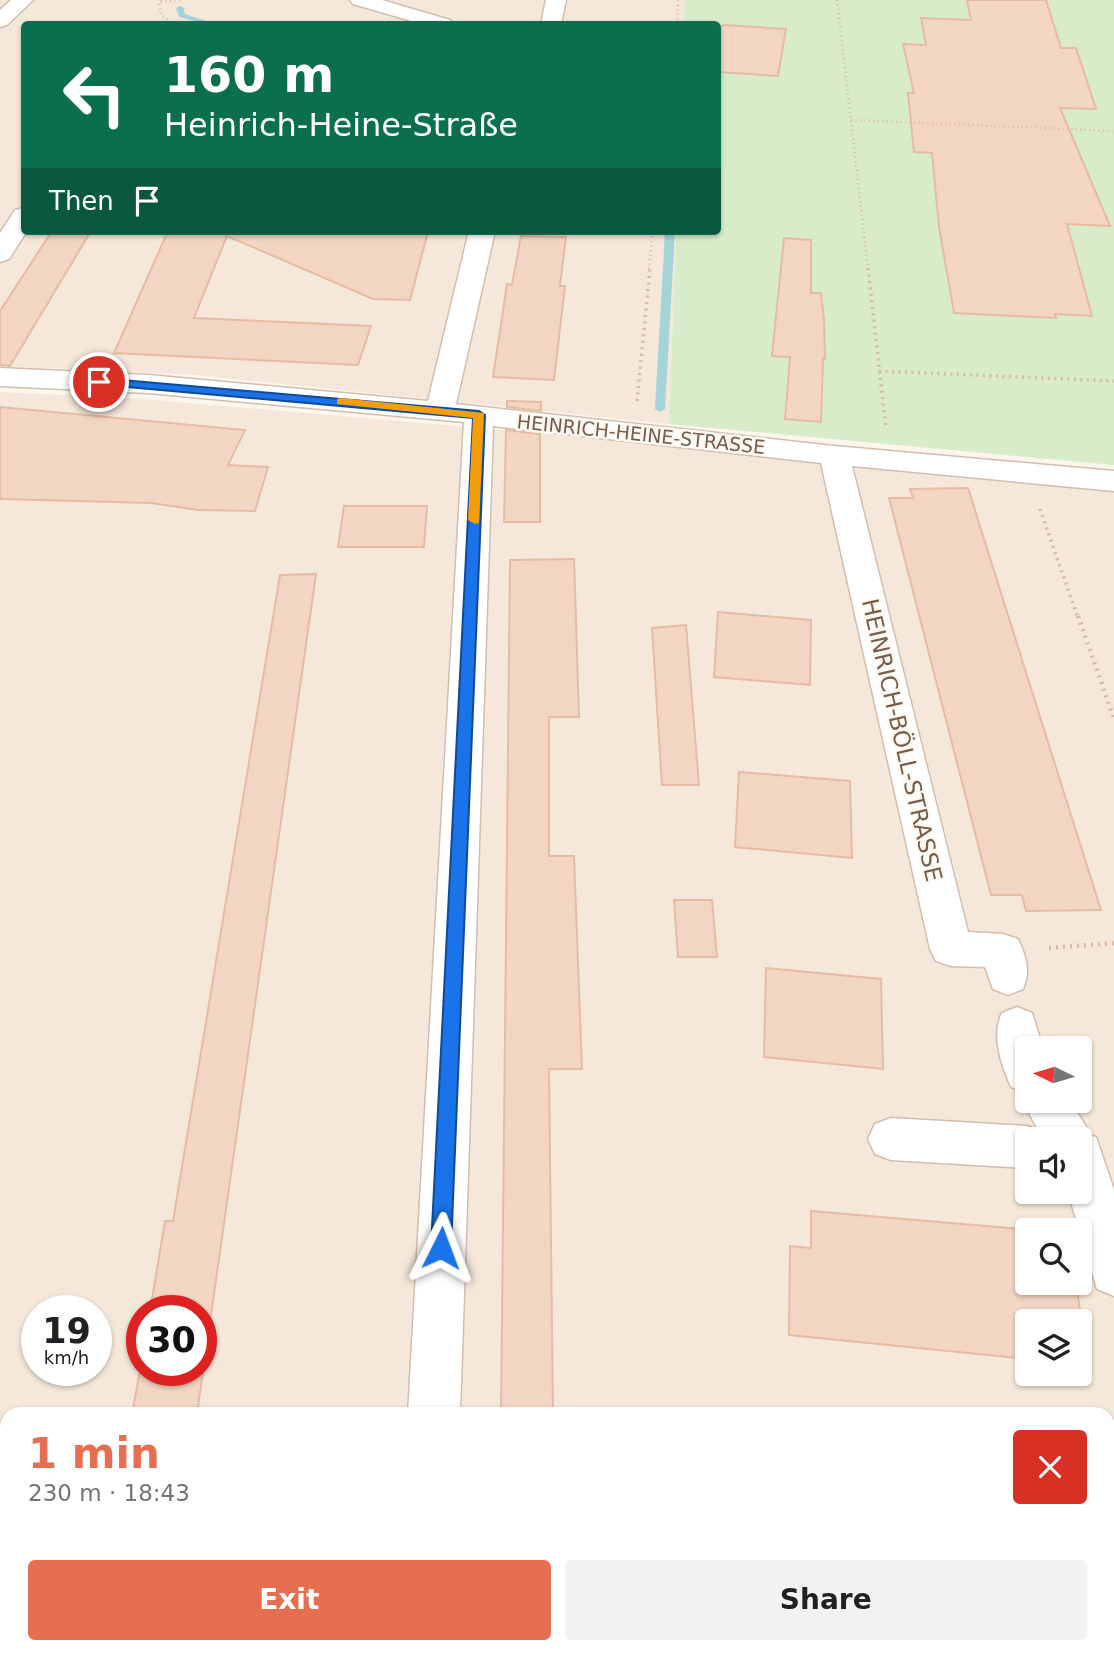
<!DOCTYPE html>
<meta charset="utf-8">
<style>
body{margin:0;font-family:"DejaVu Sans",sans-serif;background:#f2f2f2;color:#202124;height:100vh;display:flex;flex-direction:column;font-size:26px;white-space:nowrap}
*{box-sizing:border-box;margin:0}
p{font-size:23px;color:#757577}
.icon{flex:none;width:38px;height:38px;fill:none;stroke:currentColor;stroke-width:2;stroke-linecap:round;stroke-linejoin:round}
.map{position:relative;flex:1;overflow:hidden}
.panel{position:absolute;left:0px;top:1407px;width:1115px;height:247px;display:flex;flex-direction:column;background:#fff;border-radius:21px 21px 0 0;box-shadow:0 2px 5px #0004}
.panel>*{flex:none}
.banner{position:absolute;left:21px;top:21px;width:700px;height:214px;border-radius:7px;box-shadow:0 2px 5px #0004;background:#0b6e4f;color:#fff;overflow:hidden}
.needle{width:46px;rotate:275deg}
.buttons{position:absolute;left:1015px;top:1036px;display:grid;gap:14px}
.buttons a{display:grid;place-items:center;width:77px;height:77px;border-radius:7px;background:#fff;box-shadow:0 2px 5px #0004;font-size:35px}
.speed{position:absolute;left:21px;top:1295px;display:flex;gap:14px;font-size:35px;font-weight:700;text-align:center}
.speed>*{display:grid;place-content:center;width:91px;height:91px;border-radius:50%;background:#fff;box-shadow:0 2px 5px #0004;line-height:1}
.speed small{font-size:18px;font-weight:400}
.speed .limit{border:10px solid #d22;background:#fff;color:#111}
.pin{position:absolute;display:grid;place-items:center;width:60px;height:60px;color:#fff;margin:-30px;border:4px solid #fff;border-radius:50%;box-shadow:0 2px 7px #0007}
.me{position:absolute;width:77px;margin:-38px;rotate:3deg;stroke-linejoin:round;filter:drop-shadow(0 0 5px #0008)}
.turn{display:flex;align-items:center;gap:24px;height:147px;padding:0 28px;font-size:32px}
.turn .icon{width:91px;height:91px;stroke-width:2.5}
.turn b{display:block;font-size:49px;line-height:60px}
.then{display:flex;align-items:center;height:66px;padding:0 28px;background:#0003;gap:14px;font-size:26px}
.round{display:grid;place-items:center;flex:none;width:74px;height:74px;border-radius:7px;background:#f2f2f2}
.headline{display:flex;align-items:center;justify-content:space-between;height:119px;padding:0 28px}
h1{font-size:42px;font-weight:700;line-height:52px;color:#e76f51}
.action{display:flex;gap:14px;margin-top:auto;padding:14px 28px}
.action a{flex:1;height:80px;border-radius:7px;background:#e76f51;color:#fff;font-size:28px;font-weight:700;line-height:80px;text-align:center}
.action a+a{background:#f2f2f2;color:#202124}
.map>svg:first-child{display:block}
</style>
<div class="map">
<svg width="1114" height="1653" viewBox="0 0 1114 1653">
<rect width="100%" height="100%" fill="#fdf6ec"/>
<g fill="#f5e8da" fill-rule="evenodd">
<path d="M0,0H685L684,24H24V231H676L669,424L195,375L0,366Z"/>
<path d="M0,392L143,399L502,430L1114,489V1653H0ZM1027,1048H1080V1101H1027ZM1027,1139H1080V1192H1027ZM1027,1230H1080V1283H1027ZM37,1311H96V1370H37ZM142,1311H201V1370H142ZM1027,1321H1080V1374H1027ZM7,1414H1108V1647H7Z"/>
</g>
<path fill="#d8ecc9" d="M685,0H1114V465L669,424L676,231H718V24H684Z"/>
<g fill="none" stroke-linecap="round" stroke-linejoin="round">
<g fill="#a5d3da" fill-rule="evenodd">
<path d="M180,6L184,8L185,14L215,24H205L179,17L176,8Z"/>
<path d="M665,231H675L665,409L660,412L655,409Z"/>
</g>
</g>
<g fill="#f3d5c3" stroke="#e6bba3" stroke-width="2">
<path d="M967,0H1046L1061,48H1076L1096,109L1060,108L1110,226L1067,224L1092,316L1055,314L1056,318L954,313L939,227L932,153L914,152L908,93H914L903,44L926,45L921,18L971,20Z"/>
<path d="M725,25L786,29L778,76L718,72V27Z"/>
<path d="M52,231H91L10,366L0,365V311Z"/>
<path d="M168,231H401L428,232L410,300L373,299L227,236L194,318L371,326L358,365L114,353Z"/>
<path d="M521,236L566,237L560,286H565L554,380L493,377L507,284L512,285Z"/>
<path d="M784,238L811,240V293H821L824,320L825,359L823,358L821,422L785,419L790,357L772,356Z"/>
<path d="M507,401L541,402V411L507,407Z"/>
<path d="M0,407L245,430L228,465L268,467L255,511L198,510L151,503L0,499Z"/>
<path d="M506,430L540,434V522H504Z"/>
<path d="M968,488L1035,701L1101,910L1026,911L1022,895H991L889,498H913L910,489Z"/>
<path d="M344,506H427L424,547H338Z"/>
<path d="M574,559L579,717H549V856H574L582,1069H549L553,1414H501L510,560Z"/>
<path d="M316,574L197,1414H132L142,1360V1370H201V1311H150L165,1221H173L280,575Z"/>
<path d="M718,612L811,620L810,685L714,677Z"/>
<path d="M686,625L699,785H662L652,628Z"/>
<path d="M739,772L850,781L852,858L735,847Z"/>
<path d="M674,900H712L717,957H678Z"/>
<path d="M766,968L881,979L883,1069L764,1057Z"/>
<path d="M811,1211L1032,1230H1027V1283H1076L1088,1365L1080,1364V1321H1027V1359L789,1335L790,1246L811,1248Z"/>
</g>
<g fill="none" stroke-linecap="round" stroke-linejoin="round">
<g stroke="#d1beb0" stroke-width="3">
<g id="street">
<path d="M11,0H33L7,25L0,27V10Z"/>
<path d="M350,0H382L450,20L453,24H422L353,4Z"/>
<path d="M546,0H566L561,24H541Z"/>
<path d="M24,208V231H27L9,259L0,262V233L15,210Z"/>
<path d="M469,231H495L456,404L834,446L1114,471V491L852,466L968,932L1003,934L1018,939C1026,956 1031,972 1023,989L1008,995L993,989L985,967L951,966L936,961L930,949L821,463L493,426L460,1414H408L464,422L148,393L0,386V368L148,375L428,401Z"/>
<path d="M1017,1007L1032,1013L1043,1048H1027V1101H1070L1092,1136L1096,1137L1114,1190V1296L1097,1289L1068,1192H1080V1139H1027V1168L891,1160L875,1154L868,1139L875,1124L891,1118L1027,1126L1039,1131L1022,1101L1026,1092L1011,1087C1001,1065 991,1034 1002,1013Z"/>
<rect x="395" y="1647" width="56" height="6"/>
</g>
</g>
<g stroke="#d9b8a5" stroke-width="2.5" stroke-dasharray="1 3.5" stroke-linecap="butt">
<path d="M161,0L159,3L162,16L173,24"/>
<path d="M837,0L868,269"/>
<path d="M161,2L183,0"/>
<path d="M677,24L678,0"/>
<path d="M851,120L1114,131"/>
<path d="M649,269L653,231"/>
</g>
<g stroke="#d9b8a5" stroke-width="3.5" stroke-dasharray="2 4.5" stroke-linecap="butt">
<path d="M868,268L886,428"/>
<path d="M879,371L1114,381"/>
<path d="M637,401L650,268"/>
<path d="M1040,509L1078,618"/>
</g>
<g stroke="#d9b8a5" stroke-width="4.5" stroke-dasharray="2 5" stroke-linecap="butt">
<path d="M1078,616L1114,719"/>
<path d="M1049,948L1114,943"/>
</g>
<use href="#street" fill="#fff" fill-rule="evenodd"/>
</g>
<path fill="#1a73e8" stroke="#114b97" stroke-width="2" d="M99,378L479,411L485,415L451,1248L448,1254L441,1257L434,1254L431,1248L473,418L94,384V379Z"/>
<path fill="#f59e0b" d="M341,398L484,413L479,523L475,524L468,520L473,418L337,404V399Z"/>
<g text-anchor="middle" stroke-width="5" stroke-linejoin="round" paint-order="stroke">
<g font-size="19" fill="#7a5c4d" stroke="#fffaf3">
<text transform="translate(641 434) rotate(6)" y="7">HEINRICH-HEINE-STRASSE</text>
</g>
<g font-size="23" fill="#7a5c4d" stroke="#fffaf3">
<text transform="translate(902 740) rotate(77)" y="8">HEINRICH-BÖLL-STRASSE</text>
</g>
</g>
</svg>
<div class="buttons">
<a><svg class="needle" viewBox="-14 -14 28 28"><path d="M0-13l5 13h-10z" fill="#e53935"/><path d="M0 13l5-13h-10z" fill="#757577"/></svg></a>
<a><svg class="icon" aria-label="sound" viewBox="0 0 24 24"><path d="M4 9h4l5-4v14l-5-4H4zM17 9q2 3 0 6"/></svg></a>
<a><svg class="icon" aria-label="search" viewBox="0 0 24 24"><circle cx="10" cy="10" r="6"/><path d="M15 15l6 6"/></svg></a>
<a><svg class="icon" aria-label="layers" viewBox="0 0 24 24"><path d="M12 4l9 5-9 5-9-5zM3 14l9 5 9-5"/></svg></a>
</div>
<div class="speed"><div>19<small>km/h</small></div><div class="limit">30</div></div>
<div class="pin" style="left:99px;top:382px;background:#d93025"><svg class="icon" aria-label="arrive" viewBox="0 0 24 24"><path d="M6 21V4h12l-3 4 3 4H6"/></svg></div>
<svg class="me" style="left:441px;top:1248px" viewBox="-20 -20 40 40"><path d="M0-17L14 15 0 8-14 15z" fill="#1a73e8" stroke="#fff" stroke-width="4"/></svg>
<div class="banner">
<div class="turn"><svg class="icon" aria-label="left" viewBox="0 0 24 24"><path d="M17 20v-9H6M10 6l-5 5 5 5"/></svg><div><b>160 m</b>Heinrich-Heine-Straße</div></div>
<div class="then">Then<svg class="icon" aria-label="arrive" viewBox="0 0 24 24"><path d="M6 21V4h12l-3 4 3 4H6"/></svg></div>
</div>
<section class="panel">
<div class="headline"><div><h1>1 min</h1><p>230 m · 18:43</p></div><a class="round" style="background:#d93025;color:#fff"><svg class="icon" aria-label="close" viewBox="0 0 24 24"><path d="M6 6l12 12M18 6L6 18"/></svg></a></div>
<div class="action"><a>Exit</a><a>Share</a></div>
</section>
</div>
